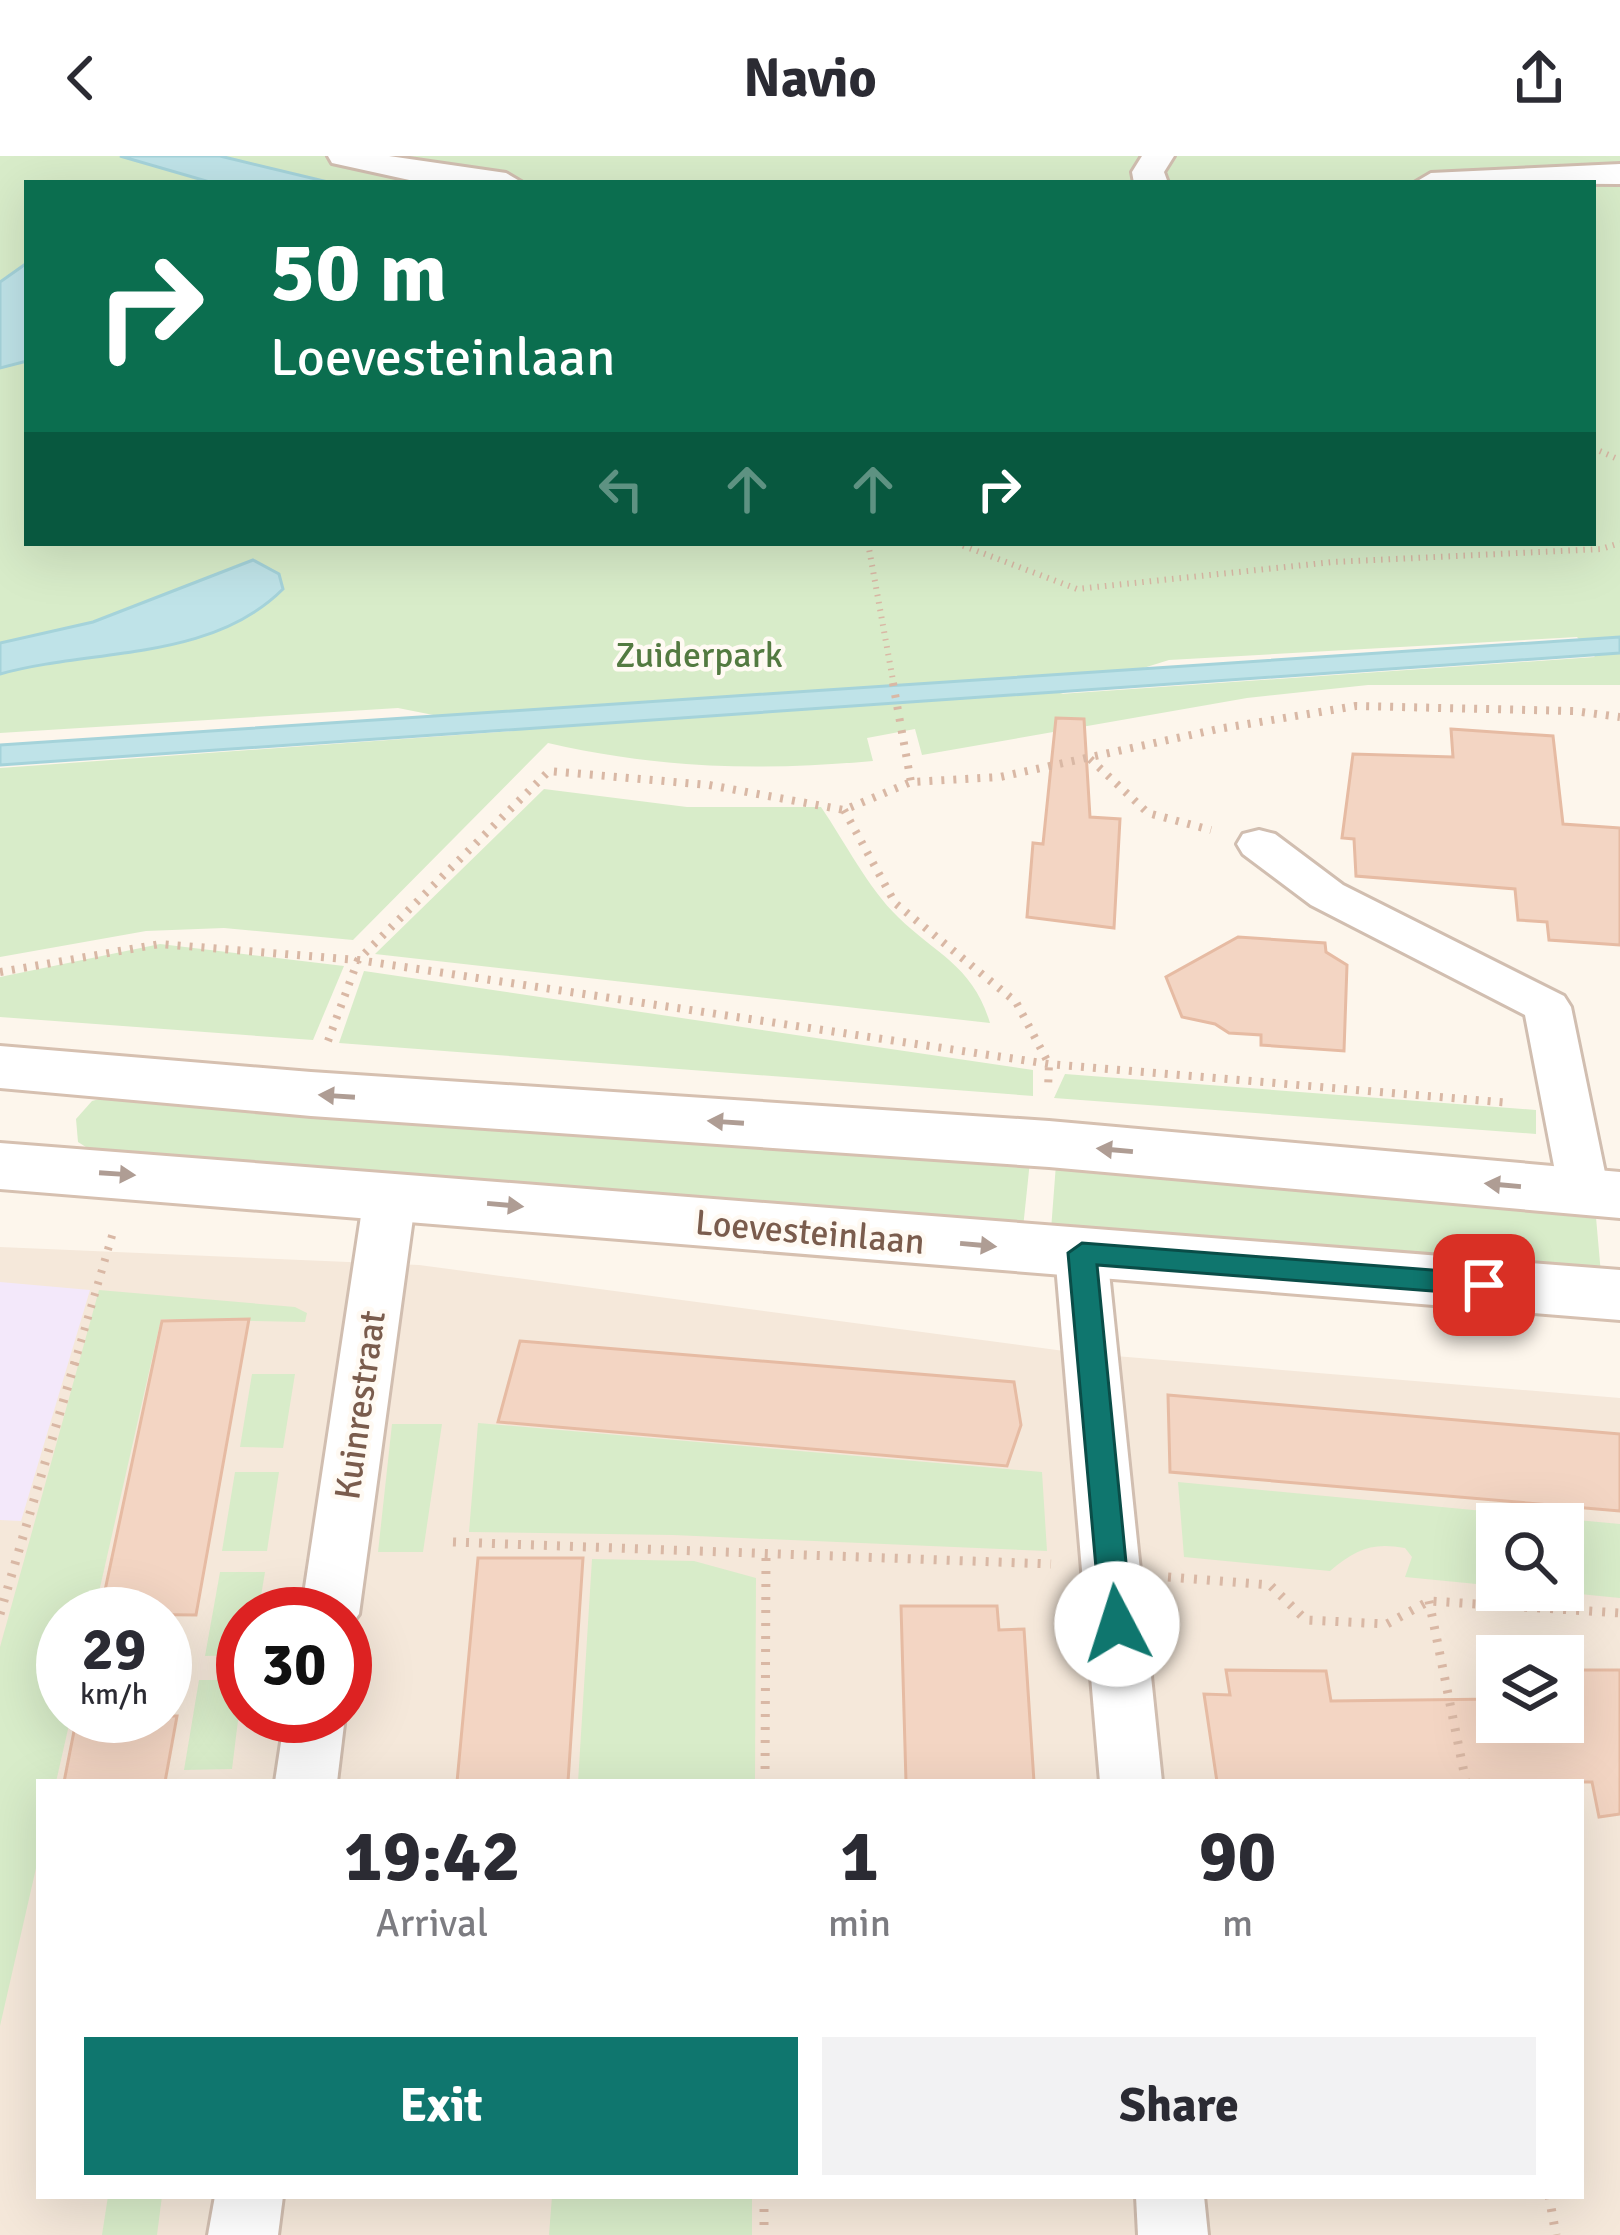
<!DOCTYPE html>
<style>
body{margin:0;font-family:Signika,sans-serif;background:#f2f2f3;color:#2b2b33;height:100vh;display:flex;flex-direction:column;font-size:45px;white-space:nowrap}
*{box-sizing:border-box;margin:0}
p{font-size:39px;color:#7c7c81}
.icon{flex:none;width:66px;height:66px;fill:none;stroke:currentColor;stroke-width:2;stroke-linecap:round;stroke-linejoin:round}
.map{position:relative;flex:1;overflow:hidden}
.drawer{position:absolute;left:36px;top:1623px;width:1548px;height:420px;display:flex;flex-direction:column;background:#fff;border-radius:0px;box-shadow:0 12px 48px #0002}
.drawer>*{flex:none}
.banner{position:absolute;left:24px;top:24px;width:1572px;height:366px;border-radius:0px;box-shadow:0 12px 48px #0002;background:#0b6e4f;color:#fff;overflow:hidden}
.fabs{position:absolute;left:1476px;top:1347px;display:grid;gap:24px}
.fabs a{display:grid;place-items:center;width:108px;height:108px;border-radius:0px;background:#fff;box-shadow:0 12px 48px #0002;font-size:60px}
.speed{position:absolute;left:36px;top:1431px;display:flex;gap:24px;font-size:60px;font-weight:700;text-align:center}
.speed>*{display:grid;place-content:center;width:156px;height:156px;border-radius:50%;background:#fff;box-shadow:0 12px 48px #0002;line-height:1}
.speed small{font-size:30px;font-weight:400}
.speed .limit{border:18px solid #d22;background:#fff;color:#111}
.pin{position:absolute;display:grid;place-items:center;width:102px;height:102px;color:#fff;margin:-51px;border-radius:24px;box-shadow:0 6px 18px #0006}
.me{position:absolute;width:132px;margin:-66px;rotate:355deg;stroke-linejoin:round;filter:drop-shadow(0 0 9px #0008)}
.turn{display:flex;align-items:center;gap:42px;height:252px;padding:0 48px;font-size:54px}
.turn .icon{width:156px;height:156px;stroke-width:2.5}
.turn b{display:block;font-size:84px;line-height:102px}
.lanes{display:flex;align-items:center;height:114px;padding:0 48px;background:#0003;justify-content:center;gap:60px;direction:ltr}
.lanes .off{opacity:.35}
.eta{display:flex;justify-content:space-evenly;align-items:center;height:204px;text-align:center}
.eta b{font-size:72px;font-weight:700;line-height:84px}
.cta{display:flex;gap:24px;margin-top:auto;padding:24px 48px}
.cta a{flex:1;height:138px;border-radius:0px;background:#0f766e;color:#fff;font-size:48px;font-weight:700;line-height:138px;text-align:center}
.cta a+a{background:#f2f2f3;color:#2b2b33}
header{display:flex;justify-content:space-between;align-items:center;height:156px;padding:0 48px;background:#fff;font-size:54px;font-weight:700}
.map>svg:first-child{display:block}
</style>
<header><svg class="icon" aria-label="back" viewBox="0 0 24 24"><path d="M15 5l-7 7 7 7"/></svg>Navio<svg class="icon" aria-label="share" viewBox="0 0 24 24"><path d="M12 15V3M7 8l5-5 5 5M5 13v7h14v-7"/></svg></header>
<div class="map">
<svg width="1620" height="2079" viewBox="0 0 1620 2079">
<rect width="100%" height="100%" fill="#fdf6ec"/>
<path fill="#f5e8da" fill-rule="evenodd" d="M0,1091L419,1109L1079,1197L1620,1242V2079H0ZM1497,1368H1563V1434H1497ZM63,1458H165V1560H63ZM243,1458H345V1560H243ZM1497,1500H1563V1566H1497ZM39,1626H1581V2040H39Z"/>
<path fill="#f3e8fa" d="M0,1126L90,1134L21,1365L0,1364Z"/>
<g fill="#d8ecc9" fill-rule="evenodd">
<path d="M0,0H1620V529H1368L1247,542L922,599L915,573L867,582L873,605C759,615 661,613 548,587L353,784L224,772L146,775L0,801V612L514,575L398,552L0,577ZM27,27H1593V387H27ZM1577,481L1595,501L1060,538L1169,504Z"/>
<path d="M544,633L687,651H821C845,686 868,732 898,761C937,799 973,810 990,867L375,798Z"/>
<path d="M160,788L344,810L313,884L0,861V821Z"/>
<path d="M364,815L1033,914V940L339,887Z"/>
<path d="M1065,918L1536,954V978L1054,942Z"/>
<path d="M125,936L1030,1005L1023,1072L97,998L78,986L76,963L92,945Z"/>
<path d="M1056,1008L1595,1050L1601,1118L1051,1074Z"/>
<path d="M99,1134L295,1151L307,1157L305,1166L161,1163L94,1458H63V1560H71L56,1626H39V1699L0,1870V1491Z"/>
<path d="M252,1218H295L283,1292L240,1291Z"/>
<path d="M478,1267L1042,1316L1047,1395L673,1379L469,1376Z"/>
<path d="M392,1268H442L423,1396H378Z"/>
<path d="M235,1316H279L267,1395H222Z"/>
<path d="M1178,1326L1620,1368V1442L1539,1434H1563V1368H1497V1430L1405,1421L1412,1401L1405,1392C1372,1386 1356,1393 1330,1415L1184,1401Z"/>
<path d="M592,1403L694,1405L756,1422L755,1626H578Z"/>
<path d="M220,1416H265L258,1458H243V1499L205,1500Z"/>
<path d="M199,1524H243L232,1613L184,1614Z"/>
<path d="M108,2040H162L157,2079H102Z"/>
<path d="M552,2040H752V2079H549Z"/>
</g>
<g fill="#bfe3e8" stroke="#a5d3da" stroke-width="3">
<path d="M120,0H220L332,27H213Z"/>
<path d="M27,107V205L0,212V126Z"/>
<path d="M253,404L279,418L283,433C210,506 93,492 0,518V487L93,466Z"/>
<path d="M1620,481V497L0,609V589Z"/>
</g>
<g fill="#f3d5c3" stroke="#e6bba3" stroke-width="3">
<path d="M1056,562L1084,563L1090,661L1120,663L1114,772L1027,761L1033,687L1043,688Z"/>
<path d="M1451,573L1553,580L1563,668L1620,672V789L1549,784L1547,766L1518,764L1515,733L1356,720L1354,683L1342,682L1353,598L1453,601Z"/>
<path d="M1238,781L1325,787L1326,796L1347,809L1344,895L1261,889V879L1229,877L1215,868L1182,861L1166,821Z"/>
<path d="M249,1163L196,1459L100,1458L162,1165Z"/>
<path d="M520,1185L1014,1226L1021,1269L1007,1310L498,1266Z"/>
<path d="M1168,1239L1620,1278V1355L1170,1316Z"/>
<path d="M478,1402H583L568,1626H457Z"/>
<path d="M901,1450H997L999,1474L1024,1473L1034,1626H906Z"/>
<path d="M1226,1514L1326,1515L1331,1545L1497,1543V1566H1563V1544H1573L1566,1514H1620V1658L1599,1661L1592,1626H1217L1204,1538L1230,1539Z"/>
<path d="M77,1560H177L165,1626H64Z"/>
</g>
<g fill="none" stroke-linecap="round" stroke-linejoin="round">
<g stroke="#d1beb0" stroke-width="6">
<g id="street">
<path d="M328,0H389L506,17L523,27H423L332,7Z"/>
<path d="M1142,0H1174L1164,16L1168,27H1134L1132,16Z"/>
<path d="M1620,8V28L1414,27L1431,17Z"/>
<path d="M1259,674L1275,678L1343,729L1564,840L1571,851L1609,1036L1602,1049L1584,1054L1566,1049L1559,1036L1525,859L1311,749L1243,698L1237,688L1243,678Z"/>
<path d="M390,1022L408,1027L416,1040L359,1458L345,1477V1458H301L364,1040L372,1027Z"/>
<path d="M1081,1078L1099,1084L1107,1097L1162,1626H1100L1055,1097L1063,1084Z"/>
<path d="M285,1560H345L337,1626H275Z"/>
<path d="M215,2040H283L278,2079H208Z"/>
<path d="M1136,2040H1204L1208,2079H1138Z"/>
</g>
</g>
<g stroke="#d6c0b0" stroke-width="6">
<g id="secondary">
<path d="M0,890L311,916L1049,965L1620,1016V1062L1049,1011L311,960L0,932Z"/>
<path d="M0,987L1620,1114V1164L0,1033Z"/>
</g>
</g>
<g stroke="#d9b8a5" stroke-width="6" stroke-dasharray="1.5 6" stroke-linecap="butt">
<path d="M1593,292L1620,304"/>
<path d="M868,387L894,530"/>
<path d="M956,387L1077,433L1333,406L1601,393L1620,387"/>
</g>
<g stroke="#d9b8a5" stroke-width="8" stroke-dasharray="3 9" stroke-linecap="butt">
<path d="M893,527L911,626"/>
<path d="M1090,603L1148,657L1211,674"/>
<path d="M844,654L895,747L1016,846L1049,908L1048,933"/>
<path d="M0,816L160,788L358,804L1049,908L1511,947"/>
<path d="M328,885L358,804L549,615L709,629L844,654L911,626L1000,621L1218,573L1356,550L1574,555L1620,561"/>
<path d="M74,1209L114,1073"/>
</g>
<g stroke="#d9b8a5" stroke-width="9" stroke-dasharray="3 10" stroke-linecap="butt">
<path d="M453,1386L1051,1408"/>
<path d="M1168,1421L1270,1429L1306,1464L1387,1468L1429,1445L1620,1457"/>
<path d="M1429,1445L1466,1626"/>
<path d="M0,1458L75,1206"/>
<path d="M765,1626L766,1400"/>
<path d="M764,2040V2079"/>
<path d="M1549,2040L1556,2079"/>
</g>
<use href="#street" fill="#fff" fill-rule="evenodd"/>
<use href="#secondary" fill="#fff" fill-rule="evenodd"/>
</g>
<defs><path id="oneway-solid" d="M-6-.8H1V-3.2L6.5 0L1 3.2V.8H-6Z" transform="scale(3)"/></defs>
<g fill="#af9d94">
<use href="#oneway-solid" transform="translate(337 940) rotate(-176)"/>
<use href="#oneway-solid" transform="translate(726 966) rotate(-176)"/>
<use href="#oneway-solid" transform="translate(1115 994) rotate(-175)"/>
<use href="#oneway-solid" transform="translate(117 1018) rotate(4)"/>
<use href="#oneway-solid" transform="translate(1503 1029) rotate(-175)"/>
<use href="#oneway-solid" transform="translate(505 1049) rotate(5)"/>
<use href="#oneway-solid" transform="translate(978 1089) rotate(5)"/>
</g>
<path fill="#0f766e" stroke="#0a4d48" stroke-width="3" d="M1082,1087L1484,1118L1498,1129L1484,1139L1097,1109L1132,1468L1128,1477L1117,1481L1106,1477L1101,1468L1068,1097Z"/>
<g text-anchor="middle" stroke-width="9" stroke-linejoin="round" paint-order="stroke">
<g font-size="36" fill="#537a41" stroke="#fffaf3">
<text x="699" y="511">Zuiderpark</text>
</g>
<g font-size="36" fill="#7a5c4d" stroke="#fffaf3">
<text transform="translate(810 1075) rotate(5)" y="13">Loevesteinlaan</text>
<text transform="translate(359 1249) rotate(-82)" y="13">Kuinrestraat</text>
</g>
</g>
</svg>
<div class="fabs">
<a><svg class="icon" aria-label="search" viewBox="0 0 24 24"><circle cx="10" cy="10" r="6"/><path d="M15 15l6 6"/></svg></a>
<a><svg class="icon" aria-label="layers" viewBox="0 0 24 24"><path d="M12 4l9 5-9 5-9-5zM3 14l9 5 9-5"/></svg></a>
</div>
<div class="speed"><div>29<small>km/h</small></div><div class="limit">30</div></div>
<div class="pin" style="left:1484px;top:1129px;background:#d93025"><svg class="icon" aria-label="arrive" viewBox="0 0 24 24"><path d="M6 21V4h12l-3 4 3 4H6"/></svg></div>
<svg class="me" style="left:1117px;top:1468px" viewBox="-20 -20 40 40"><circle r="19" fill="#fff"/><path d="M0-13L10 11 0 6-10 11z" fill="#0f766e"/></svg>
<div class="banner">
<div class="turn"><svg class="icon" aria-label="right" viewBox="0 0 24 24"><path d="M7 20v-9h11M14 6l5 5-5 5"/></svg><div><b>50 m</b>Loevesteinlaan</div></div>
<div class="lanes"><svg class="icon off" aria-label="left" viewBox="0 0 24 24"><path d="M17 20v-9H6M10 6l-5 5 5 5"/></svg><svg class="icon off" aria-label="ahead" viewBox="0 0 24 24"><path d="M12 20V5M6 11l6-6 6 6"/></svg><svg class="icon off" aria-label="ahead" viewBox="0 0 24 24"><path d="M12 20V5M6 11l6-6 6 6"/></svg><svg class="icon" aria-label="right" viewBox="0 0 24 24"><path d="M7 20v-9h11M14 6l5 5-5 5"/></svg></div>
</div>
<section class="drawer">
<div class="eta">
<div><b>19:42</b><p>Arrival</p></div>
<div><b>1</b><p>min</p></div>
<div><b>90</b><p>m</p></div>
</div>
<div class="cta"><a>Exit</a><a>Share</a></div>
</section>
</div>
